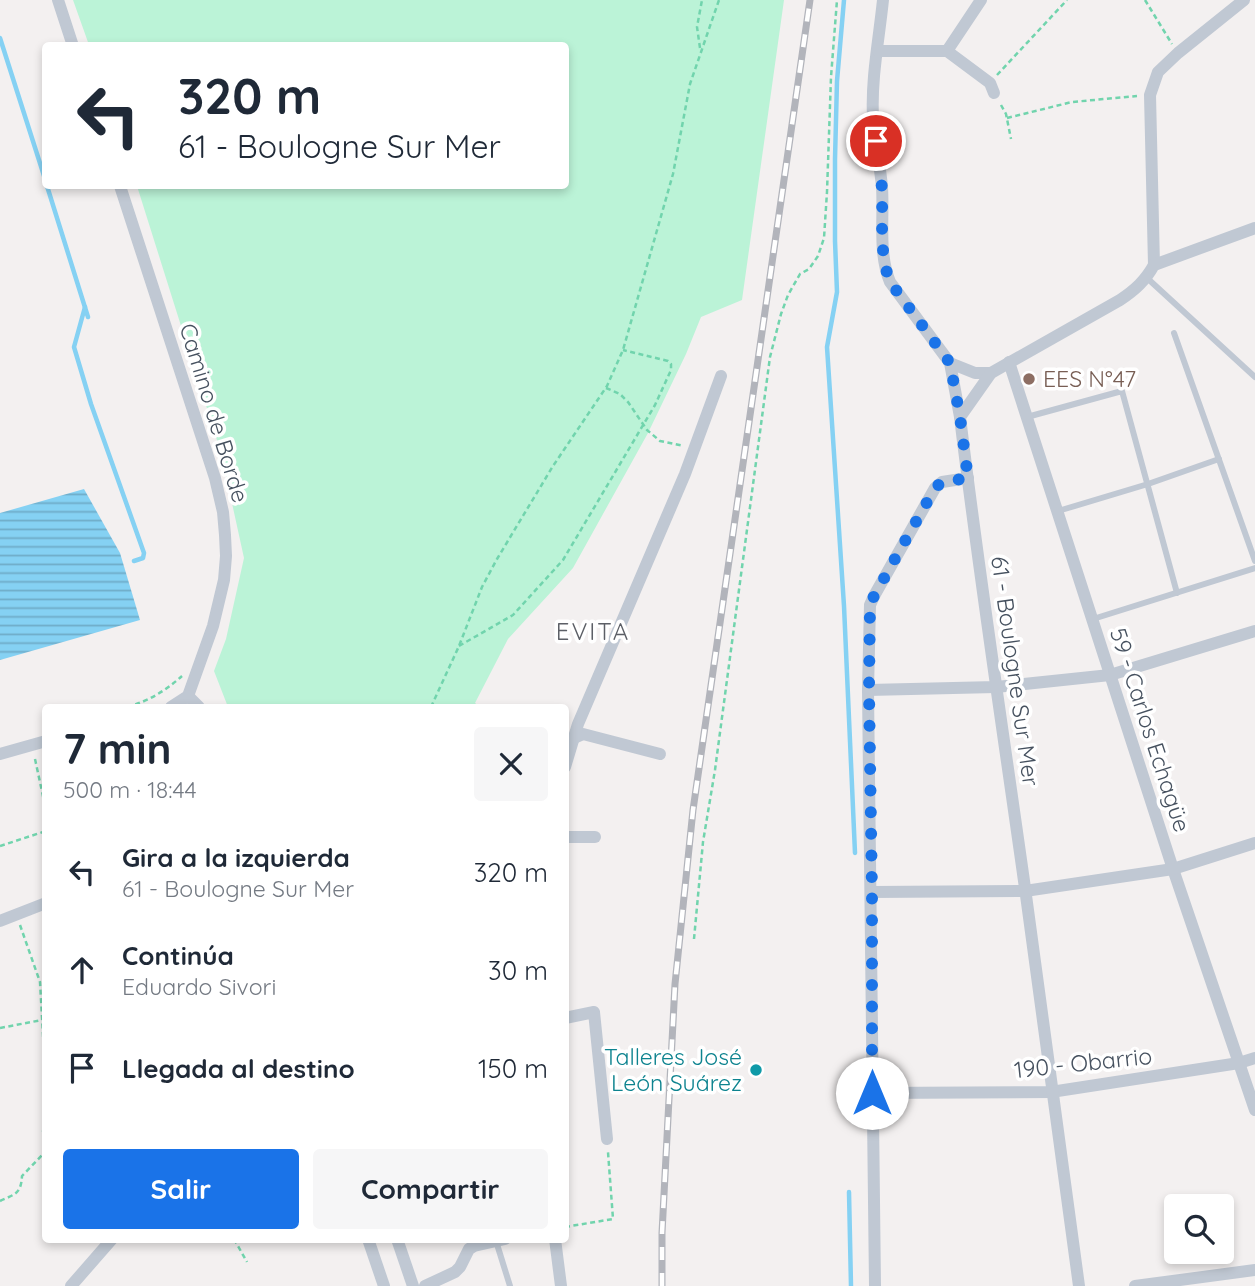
<!DOCTYPE html>
<html lang="es">
<meta charset="utf-8">
<style>
body{margin:0;font-family:Quicksand,sans-serif;background:#f6f6f7;color:#1f2937;height:100vh;display:flex;flex-direction:column;font-size:26px;white-space:nowrap}
*{box-sizing:border-box;margin:0}
p{font-size:23px;color:#747a83}
.icon{flex:none;width:38px;height:38px;fill:none;stroke:currentColor;stroke-width:2;stroke-linecap:round;stroke-linejoin:round}
.map{position:relative;flex:1;overflow:hidden}
.sheet{position:absolute;left:42px;top:704px;width:527px;height:539px;display:flex;flex-direction:column;background:#fff;border-radius:7px;box-shadow:0 4px 10px #0003}
.sheet>*{flex:none}
.hud{position:absolute;left:42px;top:42px;width:527px;height:147px;border-radius:7px;box-shadow:0 4px 10px #0003;background:#fff;color:#1f2937;overflow:hidden}
.fabs{position:absolute;left:1164px;top:1194px;display:grid;gap:14px}
.fabs a{display:grid;place-items:center;width:70px;height:70px;border-radius:7px;background:#fff;box-shadow:0 4px 10px #0003;font-size:35px}
.pin{position:absolute;display:grid;place-items:center;width:60px;height:60px;color:#fff;margin:-30px;border:4px solid #fff;border-radius:50%;box-shadow:0 2px 7px #0007}
.me{position:absolute;width:77px;margin:-38px;rotate:0deg;stroke-linejoin:round;filter:drop-shadow(0 0 5px #0008)}
.turn{display:flex;align-items:center;gap:24px;height:147px;padding:0 21px;font-size:32px}
.turn .icon{width:91px;height:91px;stroke-width:2.5}
.turn b{display:block;font-size:49px;line-height:60px}
.round{display:grid;place-items:center;flex:none;width:74px;height:74px;border-radius:7px;background:#f6f6f7}
.summary{display:flex;align-items:center;justify-content:space-between;height:119px;padding:0 21px}
h1{font-size:42px;font-weight:700;line-height:52px}
.cta{display:flex;gap:14px;margin-top:auto;padding:14px 21px}
.cta a{flex:1;height:80px;border-radius:7px;background:#1a73e8;color:#fff;font-size:28px;font-weight:700;line-height:80px;text-align:center}
.cta a+a{background:#f6f6f7;color:#1f2937}
ul{padding:0;list-style:none}
li{display:flex;align-items:center;gap:21px;height:98px;padding:0 21px}
li div{flex:1}
li b{display:block;font-size:26px}
li em{font-style:normal}
.map>svg:first-child{display:block}
</style>
<div class="map">
<svg width="1255" height="1286" viewBox="0 0 1255 1286">
<defs>
<pattern id="water-rules" width="6" height="5" patternUnits="userSpaceOnUse" patternTransform="scale(1.75)"><rect width="6" height="5" fill="#85d1f3"/><path d="M0 2.5h6" fill="none" stroke="#6facc8"/></pattern>
</defs>
<rect width="100%" height="100%" fill="#f3f0f0"/>
<path fill="#bbf3d7" d="M73,0H784L742,300L701,317L686,354L648,433L573,568L508,639L475,703L480,707H228L214,671L226,639L244,558L221,453L137,186H565V46L89,45Z"/>
<path fill="url(#water-rules)" d="M84,489L120,553L140,620L0,660V513Z"/>
<g fill="none" stroke-linecap="round" stroke-linejoin="round">
<g stroke="#85d1f3" stroke-width="4.5">
<path d="M844,0L837,81L835,159V241L837,292L827,347L844,606L855,853"/>
<path d="M0,38L46,182"/>
<path d="M47,186L88,317"/>
<path d="M85,307L74,347L91,404L144,553L143,558L134,561"/>
<path d="M849,1192L851,1286"/>
</g>
<g stroke="#71d4ad" stroke-width="2.5" stroke-dasharray="5 3.5" stroke-linecap="butt">
<path d="M1145,0L1172,44"/>
<path d="M700,48L697,27L702,0"/>
<path d="M997,75L1067,0"/>
<path d="M1001,105L1006,114L1011,139"/>
<path d="M1007,118L1072,102L1137,96"/>
<path d="M606,388L620,394L628,402L647,430L660,441L684,446"/>
<path d="M459,646L513,615L563,560L655,405L671,370V364L668,361L623,350"/>
<path d="M127,707C149,701 165,691 182,676"/>
<path d="M431,707L459,646L482,587L497,559L553,466L607,386L623,350L673,174L690,84L719,0"/>
<path d="M35,759L46,810"/>
<path d="M0,846L46,831"/>
<path d="M20,925L40,982L44,1052H46"/>
<path d="M694,939L703,842L715,770L770,357L781,314L788,295L800,274L809,269L818,256L824,238L827,192L831,77L837,0"/>
<path d="M0,1028L42,1020"/>
<path d="M44,1052L46,1082"/>
<path d="M46,1131H43L46,1139"/>
<path d="M0,1201C15,1194 21,1194 22,1176L46,1151"/>
<path d="M565,1227L613,1219L608,1152"/>
<path d="M234,1239L247,1262"/>
</g>
<g stroke="#c0c8d3" stroke-width="6">
<path d="M1147,278L1255,377"/>
<path d="M1174,333L1255,561"/>
<path d="M1027,417L1122,391L1177,593"/>
<path d="M1058,511L1148,484L1219,459"/>
<path d="M1093,619L1255,568"/>
<path d="M496,1241L510,1286"/>
</g>
<g stroke="#c0c8d3" stroke-width="12">
<path d="M58,0L73,46"/>
<path d="M883,0C879,39 871,79 873,117C874,141 880,163 882,187C884,218 878,253 890,282L950,363L960,417"/>
<path d="M878,51H947L981,0"/>
<path d="M947,51L990,83L994,93"/>
<path d="M120,186L215,478L223,512L225,535L226,556L224,580L213,626L188,696L171,707"/>
<path d="M1154,265L1150,95L1158,72L1178,53L1244,0"/>
<path d="M1009,362L1173,869L1255,1110"/>
<path d="M950,363L975,373H991"/>
<path d="M868,690L996,687L1110,675L1255,631"/>
<path d="M188,696L199,707"/>
<path d="M574,738L583,734L660,754"/>
<path d="M0,754L46,741"/>
<path d="M565,767L578,724L685,474L721,376"/>
<path d="M565,837H595"/>
<path d="M872,892L1025,891L1173,869L1255,843"/>
<path d="M0,921L46,903"/>
<path d="M565,1018L594,1012L607,1139"/>
<path d="M872,1093L1051,1092L1239,1063L1255,1058"/>
<path d="M368,1239L384,1286"/>
<path d="M397,1239L413,1286"/>
<path d="M555,1239L561,1286"/>
<path d="M71,1286L112,1239"/>
<path d="M425,1286L455,1272L460,1267L469,1249L474,1246L505,1239"/>
<path d="M875,1286L868,690L870,605L874,596L935,488L942,482L968,478"/>
<path d="M1079,1286C1060,1154 1044,1021 1025,888C1003,731 979,575 960,417L991,373L1120,300C1135,290 1145,281 1154,265L1255,228"/>
<path d="M1135,1286L1255,1270"/>
</g>
<g stroke="#b2b4bb" stroke-width="7">
<path id="rail" d="M662,1286V1233L675,984L693,810L810,0"/>
</g>
<use href="#rail" stroke="#fff" stroke-width="4.5" stroke-dasharray="13" stroke-linecap="butt"/>
</g>
<g fill="none" stroke-linecap="round" stroke-linejoin="round">
<path stroke="#1a73e8" stroke-width="12" stroke-dasharray="0 21.6" d="M872,1093V892L869,690L870,605L874,596L935,488L942,482L968,478L960,417L950,363L890,282C879,254 883,220 882,190C881,173 878,157 876,141"/>
</g>
<circle fill="#8d6e63" stroke="#fff" stroke-width="2.5" cx="1029" cy="379" r="7"/>
<circle fill="#0f9aa8" stroke="#fff" stroke-width="2.5" cx="756" cy="1070" r="7"/>
<g text-anchor="middle" stroke-width="7" stroke-linejoin="round" paint-order="stroke">
<g font-size="23" fill="#785e54" stroke="#fff" text-anchor="start">
<text x="1043" y="387">EES N°47</text>
</g>
<g font-size="23" fill="#46515f" stroke="#fff">
<text transform="translate(214 413) rotate(73)" y="8">Camino de Borde</text>
<text transform="translate(1015 671) rotate(82)" y="8">61 - Boulogne Sur Mer</text>
<text transform="translate(1150 730) rotate(72)" y="8">59 - Carlos Echagüe</text>
<text transform="translate(1083 1063) rotate(-6)" y="8">190 - Obarrio</text>
</g>
<g font-size="23" fill="#0d838f" stroke="#fff" text-anchor="end">
<text x="742" y="1065">Talleres José<tspan x="742" dy="26">León Suárez</tspan></text>
</g>
<g font-size="24" letter-spacing="2" fill="#5c5f66" stroke="#fff">
<text x="593" y="640">EVITA</text>
</g>
</g>
</svg>
<div class="fabs">
<a><svg class="icon" aria-label="search" viewBox="0 0 24 24"><circle cx="10" cy="10" r="6"/><path d="M15 15l6 6"/></svg></a>
</div>
<div class="pin" style="left:876px;top:141px;background:#d93025"><svg class="icon" aria-label="arrive" viewBox="0 0 24 24"><path d="M6 21V4h12l-3 4 3 4H6"/></svg></div>
<svg class="me" style="left:872px;top:1093px" viewBox="-20 -20 40 40"><circle r="19" fill="#fff"/><path d="M0-13L10 11 0 6-10 11z" fill="#1a73e8"/></svg>
<div class="hud">
<div class="turn"><svg class="icon" aria-label="left" viewBox="0 0 24 24"><path d="M17 20v-9H6M10 6l-5 5 5 5"/></svg><div><b>320 m</b>61 - Boulogne Sur Mer</div></div>
</div>
<section class="sheet">
<div class="summary"><div><h1>7 min</h1><p>500 m · 18:44</p></div><a class="round"><svg class="icon" aria-label="close" viewBox="0 0 24 24"><path d="M6 6l12 12M18 6L6 18"/></svg></a></div>
<ul>
<li><svg class="icon" aria-label="left" viewBox="0 0 24 24"><path d="M17 20v-9H6M10 6l-5 5 5 5"/></svg><div><b>Gira a la izquierda</b><p>61 - Boulogne Sur Mer</p></div><em>320 m</em></li>
<li><svg class="icon" aria-label="ahead" viewBox="0 0 24 24"><path d="M12 20V5M6 11l6-6 6 6"/></svg><div><b>Continúa</b><p>Eduardo Sivori</p></div><em>30 m</em></li>
<li><svg class="icon" aria-label="arrive" viewBox="0 0 24 24"><path d="M6 21V4h12l-3 4 3 4H6"/></svg><div><b>Llegada al destino</b></div><em>150 m</em></li>
</ul>
<div class="cta"><a>Salir</a><a>Compartir</a></div>
</section>
</div>
